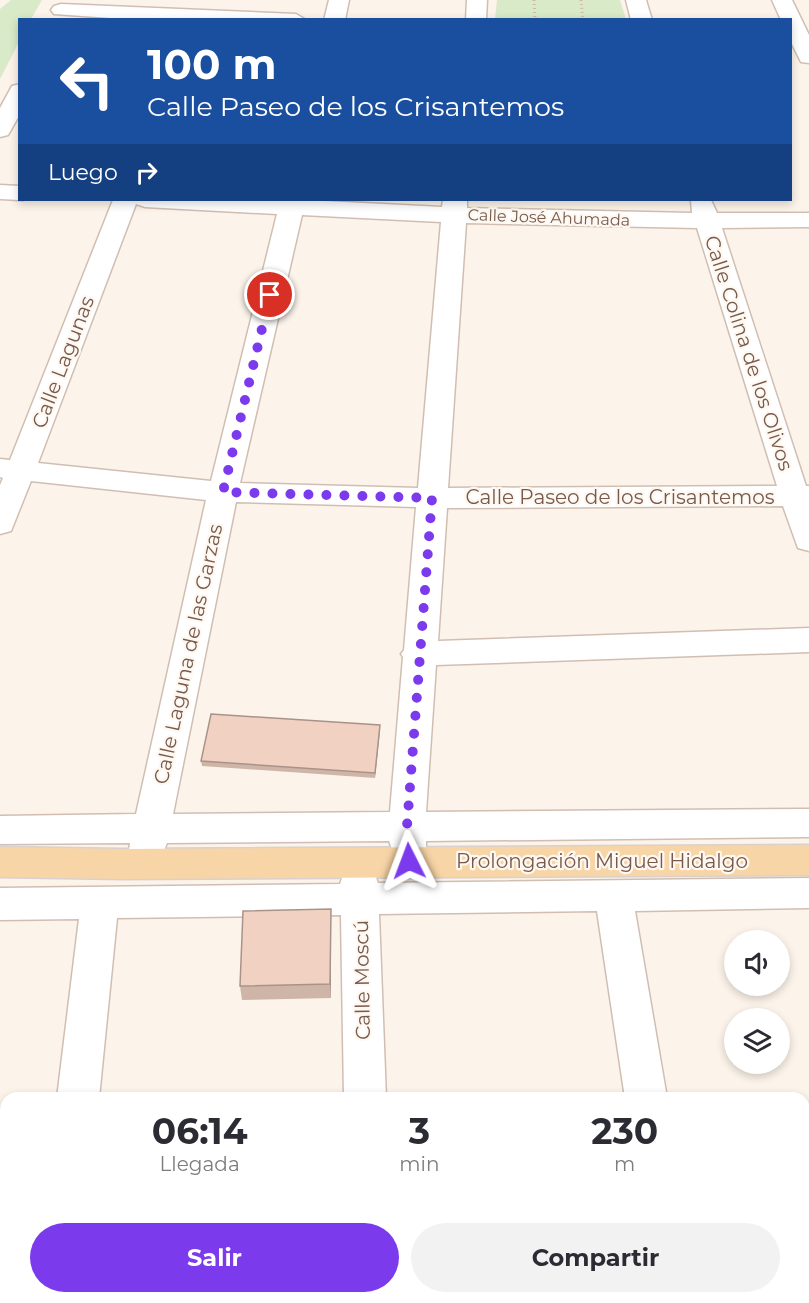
<!DOCTYPE html>
<html lang="es">
<meta charset="utf-8">
<style>
body{margin:0;font-family:Montserrat,sans-serif;background:#f2f2f3;color:#2b2b33;height:100vh;display:flex;flex-direction:column;font-size:22px;white-space:nowrap}
*{box-sizing:border-box;margin:0}
p{font-size:20px;color:#7c7c81}
.icon{flex:none;width:33px;height:33px;fill:none;stroke:currentColor;stroke-width:2;stroke-linecap:round;stroke-linejoin:round}
.map{position:relative;flex:1;overflow:hidden}
.sheet{position:absolute;left:0px;top:1092px;width:810px;height:212px;display:flex;flex-direction:column;background:#fff;border-radius:18px 18px 0 0;box-shadow:0 3px 9px #0003}
.sheet>*{flex:none}
.guide{position:absolute;left:18px;top:18px;width:774px;height:183px;border-radius:0px;box-shadow:0 3px 9px #0003;background:#1a4fa0;color:#fff;overflow:hidden}
.buttons{position:absolute;left:724px;top:930px;display:grid;gap:12px}
.buttons a{display:grid;place-items:center;width:66px;height:66px;border-radius:50%;background:#fff;box-shadow:0 3px 9px #0003;font-size:30px}
.pin{position:absolute;display:grid;place-items:center;width:51px;height:51px;color:#fff;margin:-26px;border:3px solid #fff;border-radius:50%;box-shadow:0 2px 6px #0007}
.me{position:absolute;width:66px;margin:-33px;rotate:357deg;stroke-linejoin:round;filter:drop-shadow(0 0 4px #0008)}
.turn{display:flex;align-items:center;gap:21px;height:126px;padding:0 30px;font-size:27px}
.turn .icon{width:78px;height:78px;stroke-width:2.5}
.turn b{display:block;font-size:42px;line-height:51px}
.then{display:flex;align-items:center;height:57px;padding:0 30px;background:#0003;gap:12px;font-size:22px}
.eta{display:flex;justify-content:space-evenly;align-items:center;height:102px;text-align:center}
.eta b{font-size:36px;font-weight:700;line-height:42px}
.action{display:flex;gap:12px;margin-top:auto;padding:12px 30px}
.action a{flex:1;height:69px;border-radius:36px;background:#7c3aed;color:#fff;font-size:24px;font-weight:700;line-height:69px;text-align:center}
.action a+a{background:#f2f2f3;color:#2b2b33}
.map>svg:first-child{display:block}
</style>
<div class="map">
<svg width="809" height="1303" viewBox="0 0 809 1303">
<rect width="100%" height="100%" fill="#fcf4ea"/>
<g fill="#d8eac8">
<path d="M11,0H42L31,19L20,20L19,42L0,79V9Z"/>
<path d="M497,0H620L626,19H495Z"/>
<path d="M804,1217H809V1303H741L740,1298H804Z"/>
</g>
<g fill="none" stroke-linecap="round" stroke-linejoin="round">
<g stroke="#d1beb2" stroke-width="3">
<g id="minor">
<path d="M329,0H349L345,20H324Z"/>
<path d="M467,0H487L486,20H466Z"/>
<path d="M626,0H646L652,20H631Z"/>
<path d="M772,0H792L809,35V63L801,62L790,40V20H781Z"/>
<path d="M61,4L296,14L306,20H139L54,14L51,10L54,6Z"/>
<path d="M20,84V114L8,135L0,137V108L12,86Z"/>
<path d="M0,185L20,186V200H23H20L0,199Z"/>
<path d="M113,200H305L442,207L443,200H467V208L692,213L691,200H711L717,213H809V227L722,228L806,486H809V551L798,548L783,506L447,508L438,641L809,628V652L436,665L426,812L809,809V837L426,841V847L421,857L408,862L395,857L389,841L167,843L160,860L147,865L134,860L129,850L130,843L0,844V816L136,814L206,500L31,481L11,531L0,534V485L3,478L0,477V459L10,460ZM136,204L145,207L277,214L211,481L38,463ZM302,215L441,222L418,488L240,483ZM466,223L697,228L777,486L448,488ZM236,502L416,507L404,650L401,654L403,657L390,812L173,814Z"/>
<path d="M359,863L372,867L378,883L809,878V908L635,911L667,1098H625L597,911L379,914L386,1098H344L341,915L117,918L99,1098H57L79,919L0,920V888L340,884L346,867Z"/>
<path d="M33,1298H79L78,1303H32Z"/>
<rect x="347" y="1298" width="46" height="5"/>
<path d="M654,1298H700L701,1303H655Z"/>
</g>
</g>
<g stroke="#d9d1cd" stroke-width="3">
<path id="major" d="M809,845V875L122,879L0,877V847L122,849Z"/>
</g>
<g stroke="#d6b5a5" stroke-width="3" stroke-dasharray="1 3" stroke-linecap="butt">
<path d="M534,0L535,19"/>
<path d="M581,0L583,20"/>
</g>
<use href="#minor" fill="#fff" fill-rule="evenodd"/>
<use href="#major" fill="#f8d5a6" fill-rule="evenodd"/>
</g>
<g fill="#cfb5a7">
<path d="M380,725L375,778L202,766L201,761Z"/>
<path d="M331,923V998L242,1000L240,986Z"/>
</g>
<g fill="#a99388">
<path d="M380,725V730L375,778V773Z"/>
<path d="M331,909V998L330,984Z"/>
</g>
<g fill="#f1d2c2" stroke="#a99388" stroke-width="1.5">
<path d="M211,714L380,725L375,773L201,761Z"/>
<path d="M331,909L330,984L240,986L243,911Z"/>
</g>
<g fill="none" stroke-linecap="round" stroke-linejoin="round">
<path stroke="#7c3aed" stroke-width="10" stroke-dasharray="0 18" d="M270,295L223,492L432,498L407,826L409,861"/>
</g>
<g text-anchor="middle" stroke-width="4.5" stroke-linejoin="round" paint-order="stroke">
<g font-size="16" fill="#775a4e" stroke="#fef8f1">
<text transform="translate(549 217) rotate(2)" y="6">Calle José Ahumada</text>
</g>
<g font-size="20" fill="#775a4e" stroke="#fef8f1">
<text transform="translate(749 353) rotate(72)" y="7">Calle Colina de los Olivos</text>
<text transform="translate(63 362) rotate(-69)" y="7">Calle Lagunas</text>
<text x="620" y="504">Calle Paseo de los Crisantemos</text>
<text transform="translate(188 654) rotate(-78)" y="7">Calle Laguna de las Garzas</text>
<text x="602" y="868">Prolongación Miguel Hidalgo</text>
<text transform="translate(362 980) rotate(-91)" y="7">Calle Moscú</text>
</g>
</g>
</svg>
<div class="buttons">
<a><svg class="icon" aria-label="sound" viewBox="0 0 24 24"><path d="M4 9h4l5-4v14l-5-4H4zM17 9q2 3 0 6"/></svg></a>
<a><svg class="icon" aria-label="layers" viewBox="0 0 24 24"><path d="M12 4l9 5-9 5-9-5zM3 14l9 5 9-5"/></svg></a>
</div>
<div class="pin" style="left:270px;top:295px;background:#d93025"><svg class="icon" aria-label="arrive" viewBox="0 0 24 24"><path d="M6 21V4h12l-3 4 3 4H6"/></svg></div>
<svg class="me" style="left:409px;top:861px" viewBox="-20 -20 40 40"><path d="M0-17L14 15 0 8-14 15z" fill="#7c3aed" stroke="#fff" stroke-width="4"/></svg>
<div class="guide">
<div class="turn"><svg class="icon" aria-label="left" viewBox="0 0 24 24"><path d="M17 20v-9H6M10 6l-5 5 5 5"/></svg><div><b>100 m</b>Calle Paseo de los Crisantemos</div></div>
<div class="then">Luego<svg class="icon" aria-label="right" viewBox="0 0 24 24"><path d="M7 20v-9h11M14 6l5 5-5 5"/></svg></div>
</div>
<section class="sheet">
<div class="eta">
<div><b>06:14</b><p>Llegada</p></div>
<div><b>3</b><p>min</p></div>
<div><b>230</b><p>m</p></div>
</div>
<div class="action"><a>Salir</a><a>Compartir</a></div>
</section>
</div>
